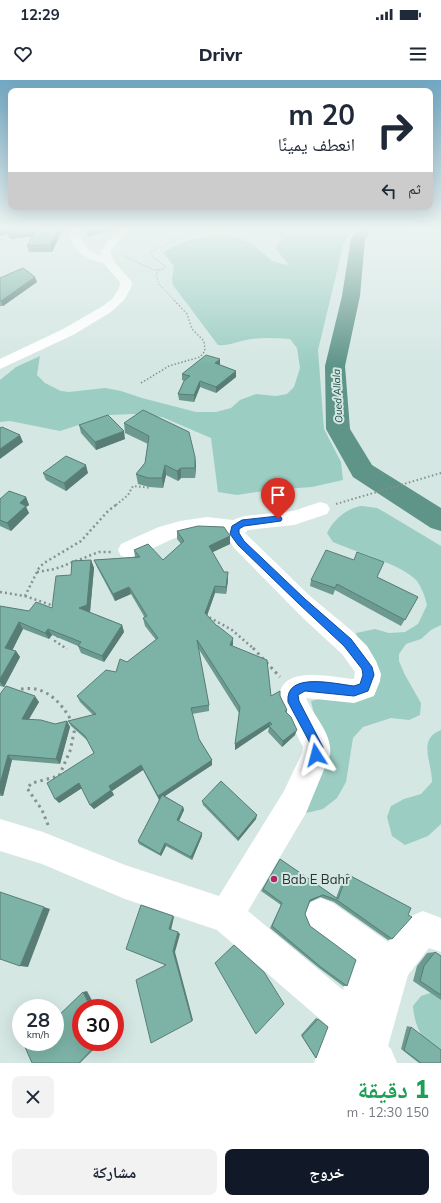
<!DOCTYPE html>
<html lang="ar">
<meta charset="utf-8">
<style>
body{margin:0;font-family:Mulish,"Noto Naskh Arabic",sans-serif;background:#f2f2f3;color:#1f2937;direction:rtl;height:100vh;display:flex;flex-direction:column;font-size:15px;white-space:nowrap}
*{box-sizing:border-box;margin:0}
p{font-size:13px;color:#747a83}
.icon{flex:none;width:22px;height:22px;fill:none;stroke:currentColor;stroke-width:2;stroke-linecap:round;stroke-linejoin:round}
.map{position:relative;height:983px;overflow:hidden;direction:ltr}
.panel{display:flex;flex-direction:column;background:#fff;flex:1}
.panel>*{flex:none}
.guide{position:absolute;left:8px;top:8px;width:425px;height:122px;border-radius:8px;box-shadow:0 4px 16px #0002;direction:rtl;background:#fff;color:#1f2937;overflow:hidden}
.speed{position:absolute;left:12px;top:919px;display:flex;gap:8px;font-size:20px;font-weight:700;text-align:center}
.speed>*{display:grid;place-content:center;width:52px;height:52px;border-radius:50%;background:#fff;box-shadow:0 4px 16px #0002;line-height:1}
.speed small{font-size:10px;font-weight:400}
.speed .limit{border:6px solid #d22;background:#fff;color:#111}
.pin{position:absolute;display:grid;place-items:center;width:34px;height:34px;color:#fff;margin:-41px -17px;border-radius:50% 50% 50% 0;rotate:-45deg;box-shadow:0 0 4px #0007}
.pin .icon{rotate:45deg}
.me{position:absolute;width:44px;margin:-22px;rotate:351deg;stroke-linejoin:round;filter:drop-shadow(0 0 3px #0008)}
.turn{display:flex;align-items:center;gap:14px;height:84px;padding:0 12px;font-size:18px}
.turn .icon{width:52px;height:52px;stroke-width:2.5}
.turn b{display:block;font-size:28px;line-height:34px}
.then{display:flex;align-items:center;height:38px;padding:0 12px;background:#0003;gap:8px;font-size:15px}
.round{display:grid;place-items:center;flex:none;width:42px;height:42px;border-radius:8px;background:#f2f2f3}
.summary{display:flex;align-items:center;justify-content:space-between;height:68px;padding:0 12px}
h1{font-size:24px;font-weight:800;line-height:30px;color:#1e9e55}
.action{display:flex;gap:8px;margin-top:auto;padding:8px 12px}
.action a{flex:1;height:46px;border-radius:8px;background:#111827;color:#fff;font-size:16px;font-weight:800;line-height:46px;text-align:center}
.action a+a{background:#f2f2f3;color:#1f2937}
.status{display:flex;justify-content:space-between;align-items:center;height:28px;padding:0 20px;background:#fff;direction:ltr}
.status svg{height:11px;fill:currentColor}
header{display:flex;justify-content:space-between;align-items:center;height:52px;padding:0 12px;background:#fff;font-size:18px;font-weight:800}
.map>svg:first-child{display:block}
</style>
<div class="status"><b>12:29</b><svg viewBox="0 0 49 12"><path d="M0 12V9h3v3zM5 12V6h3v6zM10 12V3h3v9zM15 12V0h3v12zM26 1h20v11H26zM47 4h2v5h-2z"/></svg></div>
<header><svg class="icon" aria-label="menu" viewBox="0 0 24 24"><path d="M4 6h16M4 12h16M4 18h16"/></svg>Drivr<svg class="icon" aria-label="heart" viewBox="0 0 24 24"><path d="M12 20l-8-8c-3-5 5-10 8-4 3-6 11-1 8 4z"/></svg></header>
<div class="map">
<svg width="441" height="983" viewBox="0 0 441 983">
<rect width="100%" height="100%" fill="#d5e7e3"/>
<g fill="#9bcdc2">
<path d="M259,147H355L353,153L344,162L318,270L324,349L341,382L343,400L312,407L270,410L237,415L218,412L211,358L162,337L133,334L109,335L60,351L10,341L0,342V300L16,287L40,276L37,295L45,303L61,311L69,312L105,308L121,311L142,318L196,332H216L231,328L240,320L256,314L276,316L287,314L294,307L300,288L297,268L290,259C275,258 260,257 246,260C236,262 228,266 218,265L173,205L172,200L174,186L163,173C185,157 224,149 250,163C258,168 264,174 271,180C276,183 283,184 289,185L276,169L282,158L276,154Z"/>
<path d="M362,426L377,428L386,433L441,466V545L431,550L421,559L406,564L399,574V581L405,595L421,623L420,635L409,640L391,638L363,647L353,658L346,702L337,718L323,729L306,733L305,722L315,638L311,621L328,617L364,619L360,567L356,553L375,549L389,553L405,552L418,544L427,525C425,517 422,507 416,500C403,485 353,471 333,462L327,453C334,439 347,428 362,426Z"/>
<path d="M441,650V744L428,756L405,765L392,756L387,737L391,726L404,719L421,714L432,702C432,682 417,659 441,650Z"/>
<path d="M430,913H441V982C426,967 414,947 413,926L421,916Z"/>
</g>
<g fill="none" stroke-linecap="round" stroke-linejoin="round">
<path fill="#5f9489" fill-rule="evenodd" d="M360,147H374L365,159L360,216L345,286L350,349L372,385L441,428V451L431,448L353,397L326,349L325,286L342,216L351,159Z"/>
<g stroke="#85928f" stroke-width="1" stroke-dasharray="1 1.5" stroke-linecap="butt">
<path d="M0,160L6,158L5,153"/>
<path d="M122,175L154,190L164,189L165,186L153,177L150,172L193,151L210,148L229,149"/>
<path d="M159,190L156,194L159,204L174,220"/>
</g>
<path stroke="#85928f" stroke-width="1.5" stroke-dasharray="1.5 2" stroke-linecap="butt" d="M141,303L169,286L200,277L205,271L204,261L192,249L187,234L173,219"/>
<g stroke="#85928f" stroke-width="2" stroke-dasharray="1.5 2.5" stroke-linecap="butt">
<path d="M336,424L441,393"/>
<path d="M116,425L128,415L133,406L151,408"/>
</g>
<g stroke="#85928f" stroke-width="2.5" stroke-dasharray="2 3" stroke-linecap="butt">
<path d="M37,492L55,489L99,472H111"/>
<path d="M0,512L25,516L39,488L44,483L81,461L108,431L117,424"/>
<path d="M25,516L54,526"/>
<path d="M205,535L232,550L254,569"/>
<path d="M58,556L55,561L67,569"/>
</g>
<g stroke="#85928f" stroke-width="3" stroke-dasharray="2.5 4" stroke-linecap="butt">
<path d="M253,568L280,597"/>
<path d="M21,609C46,605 61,622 72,642"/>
<path d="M48,745L42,730L27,708L32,703L59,696L70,671L75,648"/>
</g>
<g fill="#fff" fill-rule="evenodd">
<path d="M74,149C82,151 80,161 86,167C92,174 103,176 112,179L113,181L112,183C106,185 101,183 96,181C81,176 72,168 69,152Z"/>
<path d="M320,422L327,424L330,429L327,434L294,445L248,450L245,453L311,517L352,551L367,566L376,581L381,594L380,601L374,616L354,623L306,618C314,637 333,654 330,675L306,733L248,831L343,910L354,880L309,847L304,835L309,823L321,818L333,823L388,862L411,836L423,831L441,838V872L429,868L408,895L388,966L391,969L397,983H314L328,946L217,850L125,819L42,784L0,771V739L43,752L125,785L219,816L284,711L302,673L303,667L280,622C275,583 331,597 354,599L355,592L342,574L304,539L234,468L225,453C185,445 163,467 129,478L121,476L118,470L121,464L134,458L159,447L180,441L207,437L233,440L244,436L293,431Z"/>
</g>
<path fill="#fff" fill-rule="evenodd" d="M121,147H133L123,156L110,172L115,183L132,202L131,208L124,220L111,232L73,255L0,289V279L63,249L103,226L113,218L119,208L120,202L104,184L100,172L115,152Z"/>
</g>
<g fill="#6c9a90">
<path d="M0,147H64L52,172H29L27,166L33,156L10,159L8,154Z"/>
<path d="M227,147H237L235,151Z"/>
<path d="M0,198L37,202L3,226H0Z"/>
<path d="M220,285L236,291V297L216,313L200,307L194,322L179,320L178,314L184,301L182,300V294Z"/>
<path d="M124,343L195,377L196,386L195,398H181L178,401L166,395L163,408L149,407L138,404L136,394L145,383L148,364L125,353Z"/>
<path d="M79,345L125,359L96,370L81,353Z"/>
<path d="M43,393H88L66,411L46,400Z"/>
<path d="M26,417L29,425L26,427L29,433L11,451L0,446V419Z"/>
<path d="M177,451L230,456V464L212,472L224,492H228V500L226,514L215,513L207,536L233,565L232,566L271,616H280L287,630V633L295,655L282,667L268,652L269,647L235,670L239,633L198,568L209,625V631L192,634L199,659L212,680V685L165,716L183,727L184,730L179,741L202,753V756L192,780L166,766L161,776L139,764L138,761L159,720L143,690L112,711L114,715L94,729L90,725L82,708L59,723L94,673L88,661L71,646L68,641L93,635L80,622L77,616L116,592L127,582L156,560L145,546L143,538H145L131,514L115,521L97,487L94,480L135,477L134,470L163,480L181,464L177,459Z"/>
<path d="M91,480L94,488L90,532H89L122,545L124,552L104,582L81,573L78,566L52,555L49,559L23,549L12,570L16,571L20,577L4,607L0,606V526L29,531L52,528L71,495Z"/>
<path d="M377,497L418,517L401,546L335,510L333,515L310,506L311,500Z"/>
<path d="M0,614L39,622L29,639L55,644L67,641L70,647L60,684L12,680L3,716H0Z"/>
<path d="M202,721L256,739L238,761L203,725Z"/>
<path d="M280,779L336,818L344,796L347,794L392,859L388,860L334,822L320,817L310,822L305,834L310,846L347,906H343L319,888L270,848L281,825L261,811Z"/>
<path d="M435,872L441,876V920L413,901L417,886L427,873Z"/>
<path d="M316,938L318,939L316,978L315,977L301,955Z"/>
<path d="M407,946L411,947L441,983H419L401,969Z"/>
</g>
<g fill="#587d75">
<path d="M60,147H64L52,172L50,165Z"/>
<path d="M96,147H119L115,150L88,156L86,150Z"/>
<path d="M7,148L37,149L38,156L10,159L8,154L0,156V149Z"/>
<path d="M35,197L37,202L3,226L1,221Z"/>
<path d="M220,279V285L215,283Z"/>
<path d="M236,291V297L216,313V307Z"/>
<path d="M200,301V307L194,322V315Z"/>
<path d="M124,351L125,359L96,370L95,362Z"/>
<path d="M20,355L23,362L0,379V369Z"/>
<path d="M195,377L196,386L195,398Z"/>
<path d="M86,385L88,393L66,411L64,403Z"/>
<path d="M165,385L166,395L163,408L162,398Z"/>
<path d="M181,388V398L178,401L177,391Z"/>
<path d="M26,417L29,425L26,427L29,433L11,451L7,443L20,423Z"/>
<path d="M230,456V464L209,474V466Z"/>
<path d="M91,480L94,488L90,532L82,535L79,528Z"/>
<path d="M228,492V500L226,514V507Z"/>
<path d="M215,506V513L205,541V533Z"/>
<path d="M129,507L131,514L115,521L113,514Z"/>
<path d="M19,542L23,549L10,575L5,568Z"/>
<path d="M122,545L124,552L104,582L102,576Z"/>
<path d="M48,549L52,555L49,559L45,553Z"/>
<path d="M233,558V565L229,571L230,565Z"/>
<path d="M16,571L20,577L4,607L0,602V599Z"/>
<path d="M35,616L39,622L26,644L22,639Z"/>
<path d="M67,641L70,647L60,684L56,679Z"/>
<path d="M270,642L269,647L235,670V664Z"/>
<path d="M297,650L295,655L282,667L283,661Z"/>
<path d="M8,675L12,680L3,716L0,713V704Z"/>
<path d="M212,680V685L159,720L158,716Z"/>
<path d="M141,685L143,690L112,711L109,706Z"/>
<path d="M79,703L82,708L59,723L55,719Z"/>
<path d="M111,710L114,715L94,729L90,725Z"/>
<path d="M183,727L184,730L178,743L177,740Z"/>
<path d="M257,735L256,739L238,761V758Z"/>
<path d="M202,753V756L192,780L191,777Z"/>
<path d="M165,763L166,766L161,776L160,774Z"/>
<path d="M323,815L320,817L308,822L310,820Z"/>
<path d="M44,827L50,829L28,887L20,886Z"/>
<path d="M173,836L174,837L171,850L169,849Z"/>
<path d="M178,852L180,854L175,872L193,940L192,941L173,871Z"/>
<path d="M87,911L96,928H91L83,912Z"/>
<path d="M99,962H101L80,983H79Z"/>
</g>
<g fill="#7db3a7" stroke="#587d75">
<path d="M0,147H60L50,165L27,166L37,149L8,152L7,148L0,149Z"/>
<path d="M86,147H96L86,150Z"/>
<path d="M23,188L35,197L1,221L0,220V198Z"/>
<path d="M206,275L220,279L215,283L236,291L216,307L200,301L194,315L178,314L184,301L190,296L182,294Z"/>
<path d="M143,330L189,352L195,377V388H181L177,391L165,385L162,398H148L136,394L145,383L149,356L124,343Z"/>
<path d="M108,335L124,351L95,362L79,345Z"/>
<path d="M2,347L20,355L0,369V348Z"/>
<path d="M66,376L86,385L64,403L43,393Z"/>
<path d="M9,411L26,417L20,423L26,426L7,443L0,440V419Z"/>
<path d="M198,446L224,447L230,456L209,466L224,492H228L226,507L215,506L205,533L217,546H218L233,558L230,565L267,580L271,616L280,611V616L287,630L285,631L291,637L297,650L283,661L269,646L272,644L270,642L235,664L240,627L197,560L209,625L191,628L199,659L212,680L158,716L141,685L109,706L111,710L90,725L79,703L55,719L47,703L94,673L85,656L68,641L96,634L77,616L106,590L116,592L120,579L127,582L158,558L143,538L147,536L129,507L113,514L94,480L140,477L134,470L148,464L163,480L184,461L177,451Z"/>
<path d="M326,470L354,480L357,472L384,482L377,497L418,517L405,540L337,504L335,508L311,500Z"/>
<path d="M91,480L87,525L79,528L122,545L102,576L78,566L81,562L48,549L45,553L19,542L5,568L16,571L0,599V526L29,531L36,522L52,528L56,496L71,495L72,481Z"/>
<path d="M6,606L35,616L22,639L41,640L55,644L67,641L56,679L8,675L0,704V614Z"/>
<path d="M221,701L257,735L238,758L202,721Z"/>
<path d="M162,715L183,727L177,740L202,753L191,777L165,763L160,774L138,761Z"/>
<path d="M280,779L338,819L347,794L411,828L408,835L412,837L392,859L337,820L323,815L310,820L305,834L310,846L356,880L347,906L322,888L272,846L282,823L263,809Z"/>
<path d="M0,812L44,827L20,886L0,879Z"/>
<path d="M141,825L173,836L169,849L178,852L173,871L192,941L151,963L136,900L166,885L126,869Z"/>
<path d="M234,865L264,892L284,924L256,954L215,883Z"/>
<path d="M435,872L441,876V915L420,901L424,886Z"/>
<path d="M83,912L91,928H81V962H99L79,983H32L25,967L30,962H55V939Z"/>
<path d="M318,939L328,947L316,978L302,956Z"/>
<path d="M411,947L441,970V983H421L404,970Z"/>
</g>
<linearGradient id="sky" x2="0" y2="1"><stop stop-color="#71a7c2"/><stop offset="0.52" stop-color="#ecf4f2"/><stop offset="1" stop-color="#ecf4f2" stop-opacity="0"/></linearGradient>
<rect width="441" height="285" fill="url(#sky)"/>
<path fill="#1a73e8" stroke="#114b97" d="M278,436L281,437L282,439L281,441L244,446L239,449V453L244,461L305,519L351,559L372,587L374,595L368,611L354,616L305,611L298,615L299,621L323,667L320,679L316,681L312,679L310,675L311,665L288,622C285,591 335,604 354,606L360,604L363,595L362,589L344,566L299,524L238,465L230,454L232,446L242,440Z"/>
<circle fill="#b12664" stroke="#d5e7e3" stroke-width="1.5" cx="274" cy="799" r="4"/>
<g text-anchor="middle" stroke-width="4" stroke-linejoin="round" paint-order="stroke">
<g font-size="10" font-style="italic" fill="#16463e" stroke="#d5e7e3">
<text transform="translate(337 316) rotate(-93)" y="4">Oued Allala</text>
</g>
<g font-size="13" fill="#2a312f" stroke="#d5e7e3" text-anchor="start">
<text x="282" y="804">Bab E Bahr</text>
</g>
</g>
</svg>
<div class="speed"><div>28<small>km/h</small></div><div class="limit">30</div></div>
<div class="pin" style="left:278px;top:439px;background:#d93025"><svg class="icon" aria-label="arrive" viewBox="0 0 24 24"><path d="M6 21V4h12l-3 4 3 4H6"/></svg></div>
<svg class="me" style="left:316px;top:675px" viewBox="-20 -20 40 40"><path d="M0-17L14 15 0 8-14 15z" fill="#1a73e8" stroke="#fff" stroke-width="4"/></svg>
<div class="guide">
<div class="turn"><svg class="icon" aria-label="right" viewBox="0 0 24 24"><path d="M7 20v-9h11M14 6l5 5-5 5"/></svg><div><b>20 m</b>انعطف يمينًا</div></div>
<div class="then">ثم<svg class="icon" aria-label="left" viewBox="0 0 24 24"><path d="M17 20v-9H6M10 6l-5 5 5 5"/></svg></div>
</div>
</div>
<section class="panel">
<div class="summary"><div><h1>1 دقيقة</h1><p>150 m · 12:30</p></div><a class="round"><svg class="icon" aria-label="close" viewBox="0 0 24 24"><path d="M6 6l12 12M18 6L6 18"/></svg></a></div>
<div class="action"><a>خروج</a><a>مشاركة</a></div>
</section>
